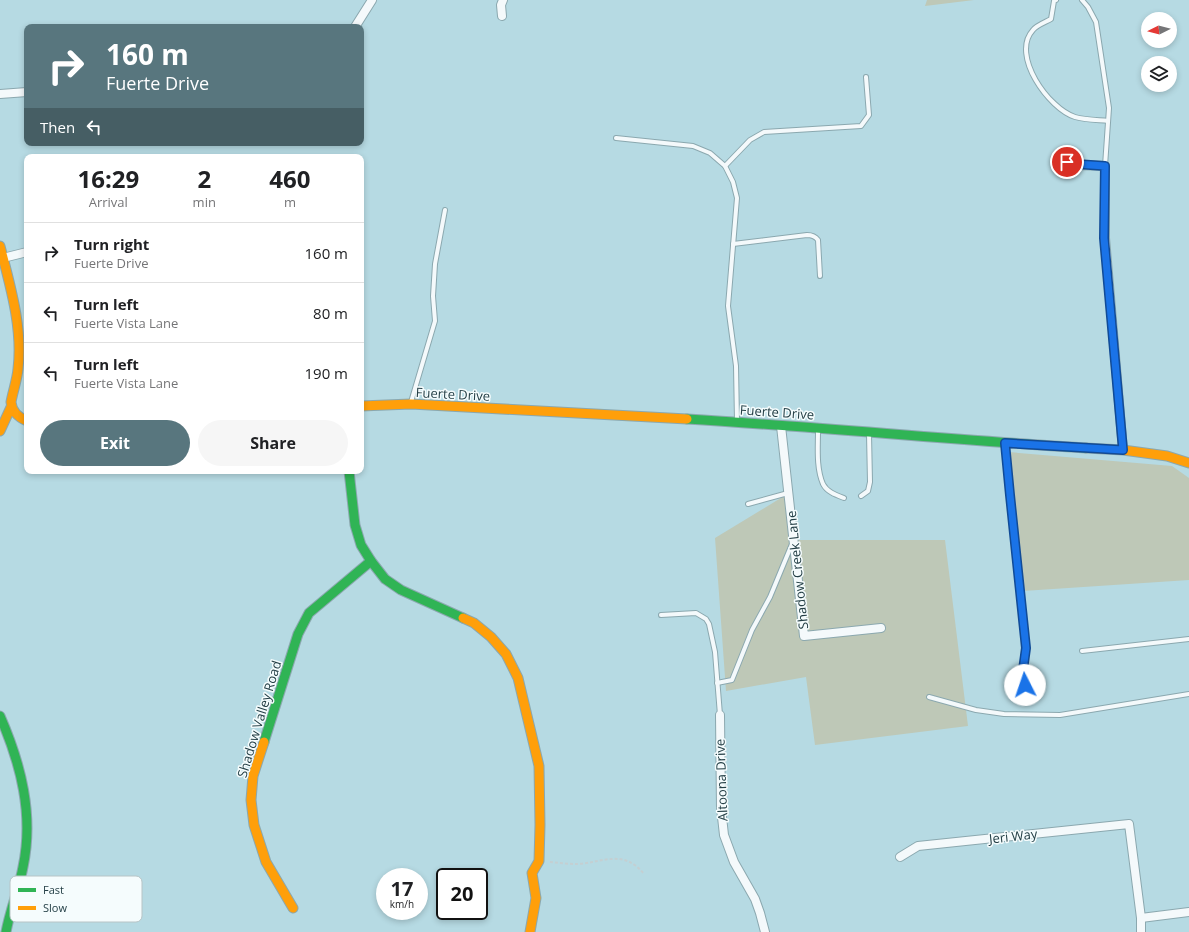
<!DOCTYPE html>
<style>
body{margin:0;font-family:"Open Sans",sans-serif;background:#f6f6f6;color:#202124;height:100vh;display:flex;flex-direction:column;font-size:15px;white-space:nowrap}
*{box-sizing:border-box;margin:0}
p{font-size:13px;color:#757577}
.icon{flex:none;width:22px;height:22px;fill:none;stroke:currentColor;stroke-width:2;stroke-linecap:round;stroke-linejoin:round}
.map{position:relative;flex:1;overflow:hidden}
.side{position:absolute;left:24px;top:154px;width:340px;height:320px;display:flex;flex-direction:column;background:#fff;border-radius:8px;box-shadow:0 2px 6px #0003}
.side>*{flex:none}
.guide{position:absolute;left:24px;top:24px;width:340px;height:122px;border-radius:8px;box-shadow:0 2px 6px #0003;background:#58767e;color:#fff;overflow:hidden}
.needle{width:26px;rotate:264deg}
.buttons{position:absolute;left:1141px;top:12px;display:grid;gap:8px}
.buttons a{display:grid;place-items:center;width:36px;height:36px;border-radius:50%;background:#fff;box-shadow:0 2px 6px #0003;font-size:20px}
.speed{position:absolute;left:376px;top:868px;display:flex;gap:8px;font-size:20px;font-weight:700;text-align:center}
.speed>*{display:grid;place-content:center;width:52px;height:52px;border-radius:50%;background:#fff;box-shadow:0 2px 6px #0003;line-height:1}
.speed small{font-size:10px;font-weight:400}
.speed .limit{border:2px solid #111;border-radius:6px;background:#fff;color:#111}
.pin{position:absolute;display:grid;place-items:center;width:34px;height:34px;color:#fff;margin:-17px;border:2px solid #fff;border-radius:50%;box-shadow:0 1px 4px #0007}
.me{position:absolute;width:44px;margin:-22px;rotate:356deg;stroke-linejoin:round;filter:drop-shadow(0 0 3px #0008)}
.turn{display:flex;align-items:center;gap:14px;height:84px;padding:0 16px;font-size:18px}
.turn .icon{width:52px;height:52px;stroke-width:2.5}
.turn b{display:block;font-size:28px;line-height:34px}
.then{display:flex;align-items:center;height:38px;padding:0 16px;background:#0003;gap:8px;font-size:15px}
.eta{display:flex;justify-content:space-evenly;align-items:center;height:68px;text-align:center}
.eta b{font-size:24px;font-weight:700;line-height:28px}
.button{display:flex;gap:8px;margin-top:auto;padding:8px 16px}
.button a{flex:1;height:46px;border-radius:24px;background:#58767e;color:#fff;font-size:16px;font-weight:700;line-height:46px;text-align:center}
.button a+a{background:#f6f6f6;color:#202124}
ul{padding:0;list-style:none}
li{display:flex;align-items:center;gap:12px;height:60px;padding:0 16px;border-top:1px solid #e0e0e0}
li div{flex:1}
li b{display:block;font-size:15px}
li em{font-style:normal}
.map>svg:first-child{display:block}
</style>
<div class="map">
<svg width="1189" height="932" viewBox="0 0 1189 932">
<rect width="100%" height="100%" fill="#b6dae3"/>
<g fill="#bec8b7">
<path d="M927,0H974L925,6Z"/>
<path d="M1008,452L1172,466L1189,478V580L1023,591Z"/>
<path d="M789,493L794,540H945L968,726L815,745L806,677L726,691L715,538Z"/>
</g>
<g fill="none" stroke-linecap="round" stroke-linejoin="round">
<g stroke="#8ba8af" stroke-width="6">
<g id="lane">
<path d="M1056,0L1054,1L1051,19C1046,22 1037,25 1033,30C1010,55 1049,109 1075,117C1085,120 1098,120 1108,121"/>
<path d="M1082,0L1088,7L1096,22L1109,108L1105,166"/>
<path d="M616,138L693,146L710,153L725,166L733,182L737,198L728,306L736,366L737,421"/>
<path d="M725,166L750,140L764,132L861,126L869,115L866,77"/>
<path d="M733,244L807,235C812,235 815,236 818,240L820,276"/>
<path d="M411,402L435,321L433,296L435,264L445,210"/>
<path d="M818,431C818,447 816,468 823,484C827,492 836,495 844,498"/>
<path d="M1006,445L1026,648L1023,671L1025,685"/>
<path d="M861,496L868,491L870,482L869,434"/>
<path d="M748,504L788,493"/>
<path d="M661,615L696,613L706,619L709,624L715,652L720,715"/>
<path d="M1082,651L1189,639"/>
<path d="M717,683L732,680L752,630L770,597L792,544"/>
<path d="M929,697L976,710L1004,714L1060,715L1189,694"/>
</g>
</g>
<g stroke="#8ba8af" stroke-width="10">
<g id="street">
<path d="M502,16L501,5L503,0"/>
<path d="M355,27L372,0"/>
<path d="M0,94L27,92"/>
<path d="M1059,159L1076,165L1105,166V238L1123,450"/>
<path d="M3,258L27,252"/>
<path d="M781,426L804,636L881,628"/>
<path d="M720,715L721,808L724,835L734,862L755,899L760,913L765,932"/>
<path d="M900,857L918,846L1129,824L1141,918V932"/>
<path d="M1141,918L1189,912"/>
</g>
</g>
<g stroke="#8ba8af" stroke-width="11">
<g id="fast">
<path d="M687,419C820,427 953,440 1086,448"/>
<path d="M349,471L355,525L361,545L371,561L385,579L401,590L463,618"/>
<path d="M0,716C21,764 34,815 23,867C19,889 10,910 6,932"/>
<path d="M264,742L298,634L309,613L371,561"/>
</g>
</g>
<g stroke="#8ba8af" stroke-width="11">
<g id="slow">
<path d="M0,246C10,285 23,328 18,369C17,380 13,391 11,402C12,412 18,417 27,421"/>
<path d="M361,406L411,404L687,419"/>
<path d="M0,431L11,407"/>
<path d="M1086,448L1123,450L1167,456L1189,463"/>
<path d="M463,618L474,623L491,637L506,654L518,678L539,766L540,825L539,861L532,873L536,898L530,932"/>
<path d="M264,742L253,776L251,800L254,825L266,862L293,908"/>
</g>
</g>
<path stroke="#c4cfd2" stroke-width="2" stroke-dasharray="3 2" stroke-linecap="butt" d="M550,862C559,863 569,864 578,864C604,862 624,849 644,874"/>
<use href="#lane" stroke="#f4f9fb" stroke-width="4"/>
<use href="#street" stroke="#f4f9fb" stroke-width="8"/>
<use href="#fast" stroke="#30b455" stroke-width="9"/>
<use href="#slow" stroke="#ff9f0a" stroke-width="9"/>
</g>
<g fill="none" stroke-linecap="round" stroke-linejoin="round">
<g stroke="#114b97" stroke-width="10">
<path id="route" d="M1025,685L1023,670L1026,648L1010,495L1005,443L1123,450L1104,238L1105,166L1076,164L1067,162"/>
</g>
<use href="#route" stroke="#1a73e8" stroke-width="7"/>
</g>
<g text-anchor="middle" stroke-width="3" stroke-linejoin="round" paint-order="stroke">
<g font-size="13" fill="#254047" stroke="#f5fcfd">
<text transform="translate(453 394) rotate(3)" y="5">Fuerte Drive</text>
<text transform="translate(777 412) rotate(4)" y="5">Fuerte Drive</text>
<text transform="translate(797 570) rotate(-96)" y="5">Shadow Creek Lane</text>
<text transform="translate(259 719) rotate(-73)" y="5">Shadow Valley Road</text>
<text transform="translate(721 780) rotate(-92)" y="5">Altoona Drive</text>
<text transform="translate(1013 836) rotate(-6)" y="5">Jeri Way</text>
</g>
</g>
<rect x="10" y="876" width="132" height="46" rx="6" fill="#f5fcfd" stroke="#b7c4c6" stroke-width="1"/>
<rect x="18" y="888" width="18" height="4" fill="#30b455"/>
<rect x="18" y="906" width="18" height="4" fill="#ff9f0a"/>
<g font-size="11" fill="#254047">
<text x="43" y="894">Fast</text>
<text x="43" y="912">Slow</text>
</g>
</svg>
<div class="buttons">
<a><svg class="needle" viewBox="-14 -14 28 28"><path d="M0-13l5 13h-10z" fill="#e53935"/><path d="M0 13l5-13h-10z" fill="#757577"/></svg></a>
<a><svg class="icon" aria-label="layers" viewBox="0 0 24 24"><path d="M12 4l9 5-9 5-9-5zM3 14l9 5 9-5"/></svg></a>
</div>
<div class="speed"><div>17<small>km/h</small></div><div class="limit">20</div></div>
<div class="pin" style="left:1067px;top:162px;background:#d93025"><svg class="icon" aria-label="arrive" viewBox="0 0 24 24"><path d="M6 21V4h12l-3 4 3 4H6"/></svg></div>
<svg class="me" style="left:1025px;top:685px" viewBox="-20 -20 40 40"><circle r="19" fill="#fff"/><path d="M0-13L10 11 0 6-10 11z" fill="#1a73e8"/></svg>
<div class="guide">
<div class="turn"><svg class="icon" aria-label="right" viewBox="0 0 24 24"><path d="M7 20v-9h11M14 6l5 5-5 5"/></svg><div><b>160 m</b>Fuerte Drive</div></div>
<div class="then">Then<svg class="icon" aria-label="left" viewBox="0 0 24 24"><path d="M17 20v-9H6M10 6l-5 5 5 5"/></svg></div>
</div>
<section class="side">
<div class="eta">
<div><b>16:29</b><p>Arrival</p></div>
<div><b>2</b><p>min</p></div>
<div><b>460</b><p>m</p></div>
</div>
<ul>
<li><svg class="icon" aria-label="right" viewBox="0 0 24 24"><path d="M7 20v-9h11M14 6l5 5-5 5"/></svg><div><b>Turn right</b><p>Fuerte Drive</p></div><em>160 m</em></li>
<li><svg class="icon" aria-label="left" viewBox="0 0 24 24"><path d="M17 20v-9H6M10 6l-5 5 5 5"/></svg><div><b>Turn left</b><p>Fuerte Vista Lane</p></div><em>80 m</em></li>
<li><svg class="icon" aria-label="left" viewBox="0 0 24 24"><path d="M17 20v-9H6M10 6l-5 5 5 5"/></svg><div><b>Turn left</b><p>Fuerte Vista Lane</p></div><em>190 m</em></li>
</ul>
<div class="button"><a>Exit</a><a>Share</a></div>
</section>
</div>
